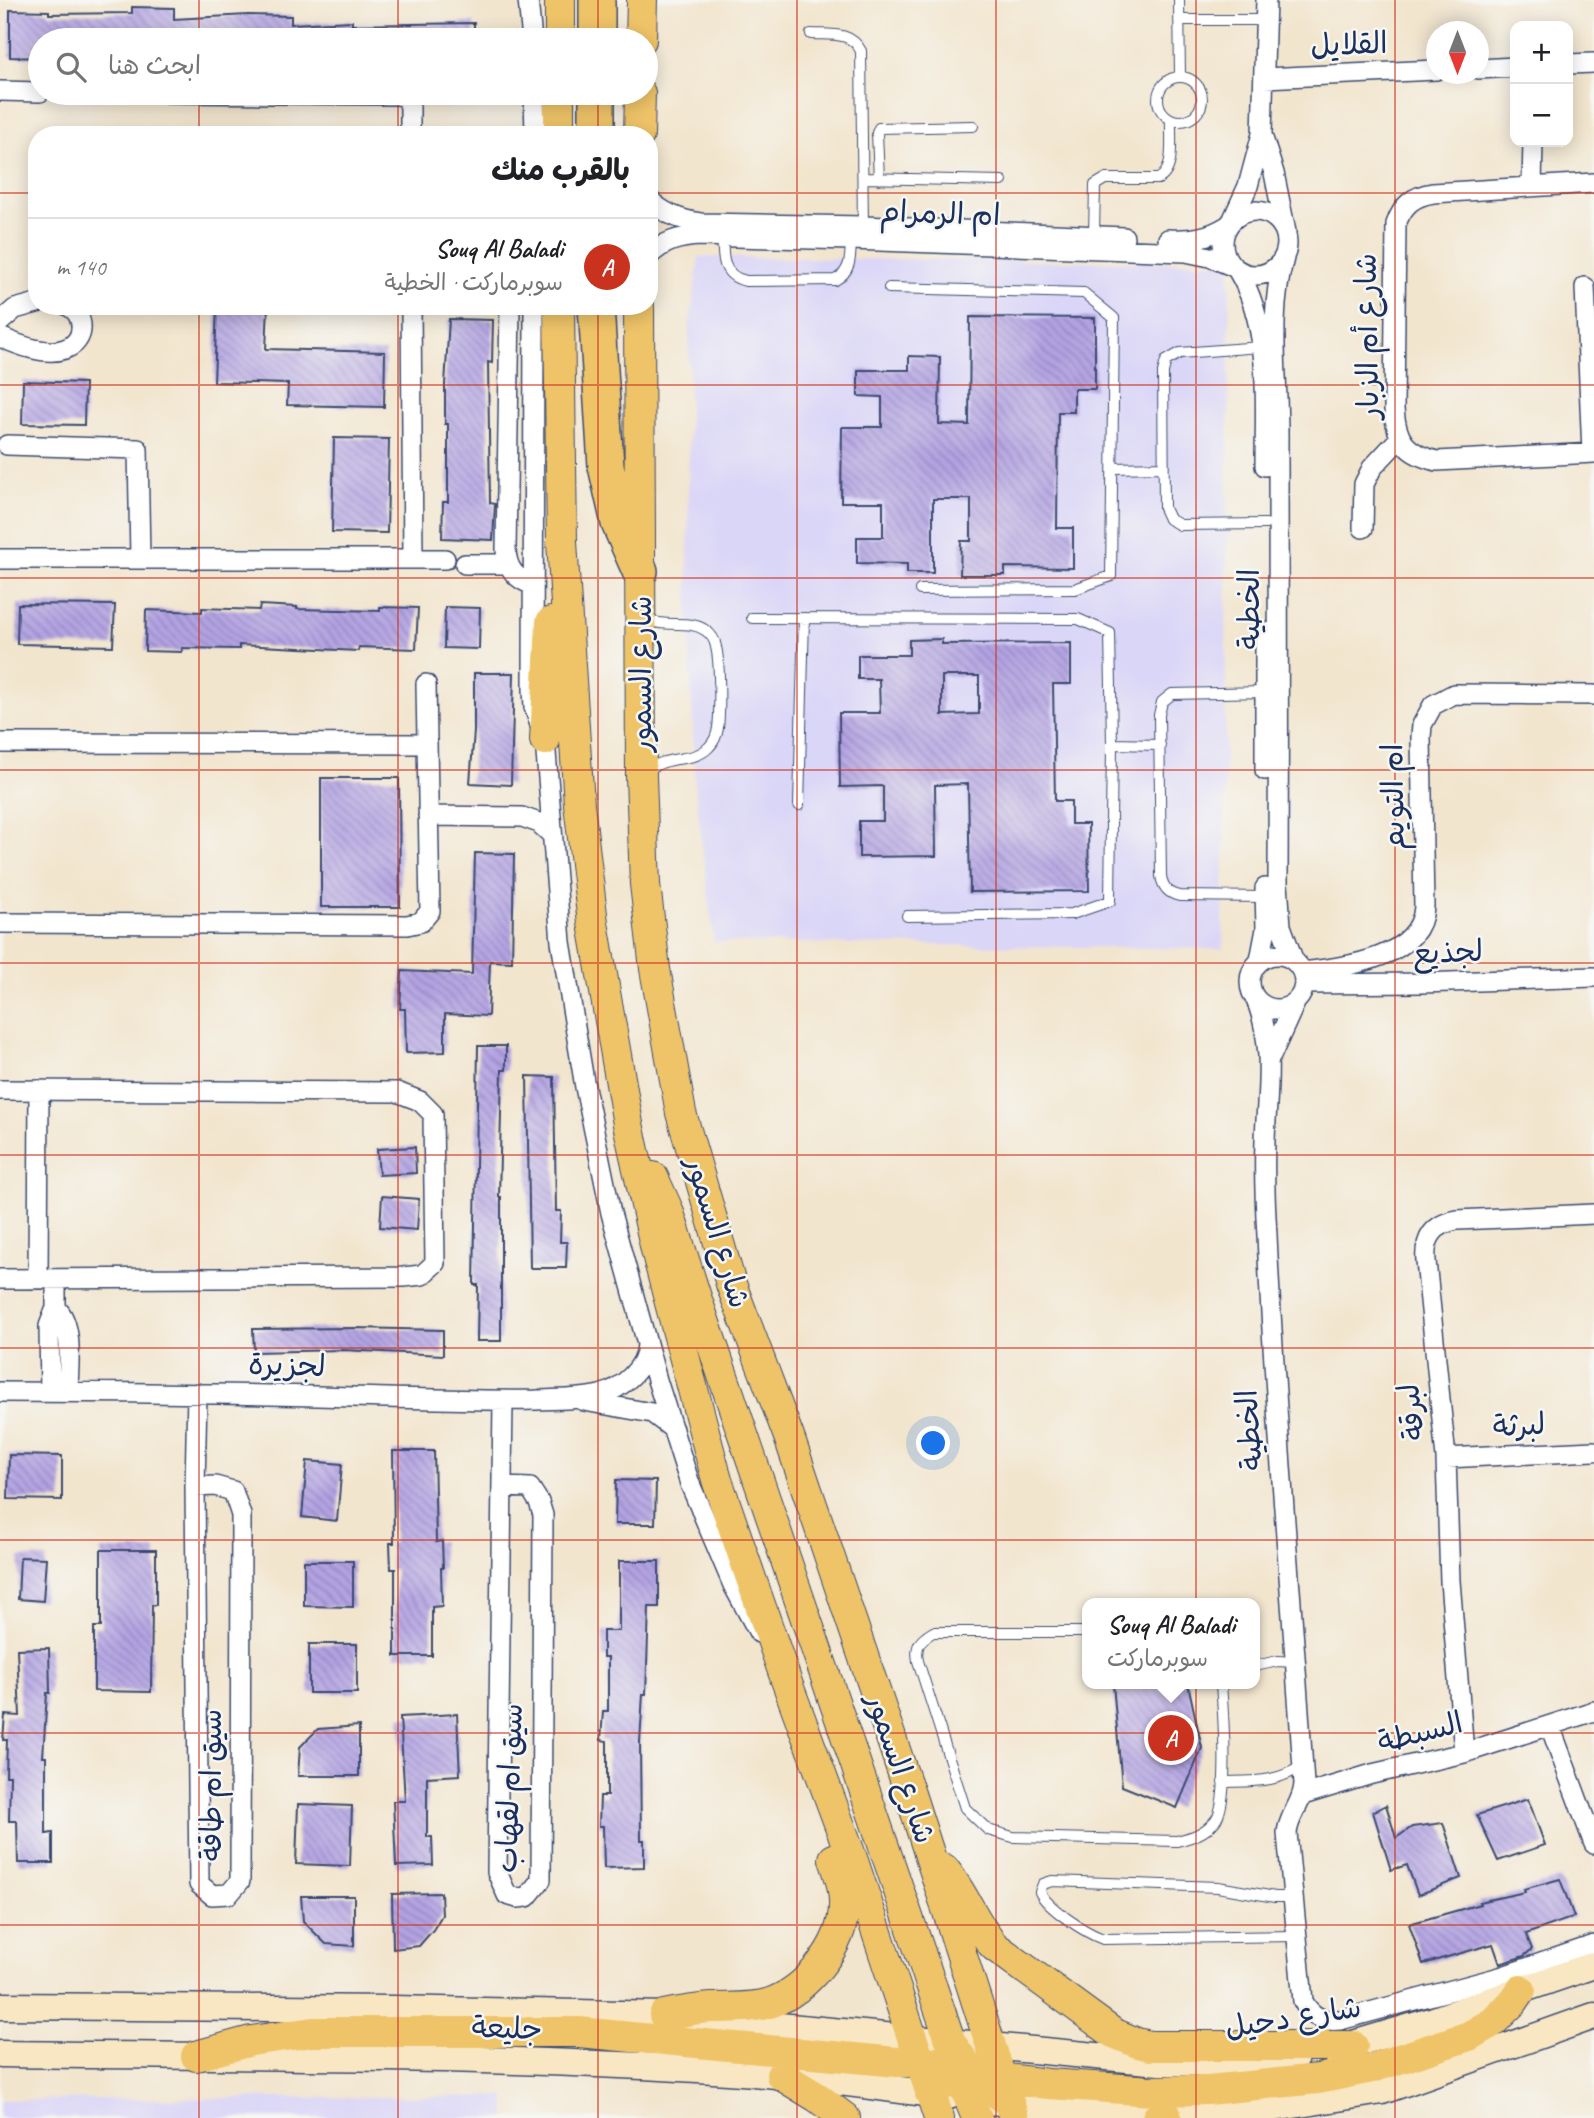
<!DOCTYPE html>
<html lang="ar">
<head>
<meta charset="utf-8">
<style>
  :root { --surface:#fff; --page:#f2f2f2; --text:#202124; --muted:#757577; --line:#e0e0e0; --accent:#c8321e }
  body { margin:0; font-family:Caveat,"Playpen Sans Arabic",sans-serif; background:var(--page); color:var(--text); direction:rtl }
  .controls { position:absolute; right:21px; top:21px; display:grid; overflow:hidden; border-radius:14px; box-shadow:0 4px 18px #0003 }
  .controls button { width:63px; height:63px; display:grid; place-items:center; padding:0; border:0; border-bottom:2px solid var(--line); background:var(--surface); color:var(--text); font:35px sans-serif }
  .compass { position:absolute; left:1426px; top:21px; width:63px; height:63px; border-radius:50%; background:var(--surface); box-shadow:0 4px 18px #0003; rotate:180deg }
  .you { position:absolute; left:934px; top:1444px; width:24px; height:24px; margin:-18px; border:5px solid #fff; border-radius:50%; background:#1a73e8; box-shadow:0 0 0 10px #1a73e833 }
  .badge { display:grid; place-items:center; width:46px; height:46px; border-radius:50%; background:var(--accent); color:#fff; font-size:23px; font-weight:700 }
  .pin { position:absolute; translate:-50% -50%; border:4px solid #fff; box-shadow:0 2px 7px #0006 }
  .popup { position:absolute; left:1082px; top:1598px; width:178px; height:91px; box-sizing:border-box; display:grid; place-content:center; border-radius:14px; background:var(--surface); filter:drop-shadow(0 2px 5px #0005); font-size:23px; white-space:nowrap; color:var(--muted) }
  .popup b { font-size:26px; color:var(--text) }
  .popup::after { content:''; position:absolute; left:50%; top:100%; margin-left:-14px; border:14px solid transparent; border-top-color:var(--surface) }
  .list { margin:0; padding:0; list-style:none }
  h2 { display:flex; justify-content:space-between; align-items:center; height:91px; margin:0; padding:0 28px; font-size:30px }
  h2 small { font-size:23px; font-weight:400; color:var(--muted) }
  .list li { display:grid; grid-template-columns:46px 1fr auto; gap:21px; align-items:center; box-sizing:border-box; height:98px; padding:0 28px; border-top:2px solid var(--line) }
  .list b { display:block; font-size:26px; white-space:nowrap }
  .list p { margin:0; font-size:23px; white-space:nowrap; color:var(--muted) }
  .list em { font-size:23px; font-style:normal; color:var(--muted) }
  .icon { flex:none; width:38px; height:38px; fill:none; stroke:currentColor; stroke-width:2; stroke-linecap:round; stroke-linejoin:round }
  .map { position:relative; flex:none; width:1594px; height:2118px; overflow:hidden; direction:ltr }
  .search { position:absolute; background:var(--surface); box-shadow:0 4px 18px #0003; left:28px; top:28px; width:630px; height:77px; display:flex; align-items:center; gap:18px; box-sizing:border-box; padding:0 24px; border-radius:38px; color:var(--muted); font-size:26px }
  .panel { position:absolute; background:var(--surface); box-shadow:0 4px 18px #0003; left:28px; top:126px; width:630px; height:189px; border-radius:28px; direction:rtl }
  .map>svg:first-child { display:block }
  .built { fill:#dad6f7 }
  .building { fill:url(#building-back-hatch); fill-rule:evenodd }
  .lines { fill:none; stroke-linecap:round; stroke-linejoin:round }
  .lane-casing { stroke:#3b4a6f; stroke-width:12 }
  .street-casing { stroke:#3b4a6f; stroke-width:22 }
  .secondary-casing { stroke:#3b4a6f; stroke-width:29 }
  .primary-casing { stroke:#3b4a6f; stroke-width:32 }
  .highway-casing { stroke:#3b4a6f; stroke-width:38 }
  .lane { stroke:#fff; stroke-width:10 }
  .street { stroke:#fff; stroke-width:19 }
  .secondary { stroke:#f9e7c3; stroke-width:26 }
  .primary { stroke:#efc469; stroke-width:30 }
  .highway { stroke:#efc469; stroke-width:35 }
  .grid { fill:none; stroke:#c8321e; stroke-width:2; stroke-opacity:0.55 }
  .labels { text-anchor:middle; stroke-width:5; stroke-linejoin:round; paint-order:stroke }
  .street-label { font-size:30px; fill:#1b2f5e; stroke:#f6f6f2 }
</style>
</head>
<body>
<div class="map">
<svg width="1594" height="2118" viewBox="0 0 1594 2118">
  <defs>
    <pattern id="building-back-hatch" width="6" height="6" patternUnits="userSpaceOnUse" patternTransform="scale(1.75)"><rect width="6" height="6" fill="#b3a3e3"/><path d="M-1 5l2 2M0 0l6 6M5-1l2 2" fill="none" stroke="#9185bb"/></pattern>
  </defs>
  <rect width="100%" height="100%" fill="#f6f6f2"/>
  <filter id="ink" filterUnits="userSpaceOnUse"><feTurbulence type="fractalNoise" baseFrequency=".0143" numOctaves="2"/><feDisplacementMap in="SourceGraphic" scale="14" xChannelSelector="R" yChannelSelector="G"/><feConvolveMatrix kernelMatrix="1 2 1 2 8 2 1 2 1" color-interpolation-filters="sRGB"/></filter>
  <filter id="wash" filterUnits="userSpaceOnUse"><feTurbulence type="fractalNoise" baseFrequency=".00686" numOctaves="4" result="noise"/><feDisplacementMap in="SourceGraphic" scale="28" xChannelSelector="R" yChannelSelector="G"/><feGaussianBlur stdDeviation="1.57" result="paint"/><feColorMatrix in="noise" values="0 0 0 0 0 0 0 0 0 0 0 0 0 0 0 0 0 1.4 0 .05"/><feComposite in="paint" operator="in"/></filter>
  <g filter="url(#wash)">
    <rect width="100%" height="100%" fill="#f2e5ce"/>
    <path class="built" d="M699,257L1230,263L1223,949L714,942L695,787L688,599L689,329Z
      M506,2096V2118H0V2100Z"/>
    <g id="blocks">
      <path class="building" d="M132,7L174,8V19L248,15L291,16V24L352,21V25L474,23V40H40V58L10,57V10L49,11V14L132,13Z
        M217,306H268L266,349L385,352L384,407L287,405L288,384L214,382Z
        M970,317L1095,318V389H1074V412H1058L1057,528H1073V568L1005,567V575H960L961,541H971V499H933V573H907V564L857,563V537H883V502H841L842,427H882V397L858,396V370H909V356L940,357L939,424L969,425Z
        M449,319L493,320L492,363L488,362L490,503L495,504L493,540L442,538L443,502H448V424H445V385Z
        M23,381L85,383L84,425L22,424Z
        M334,438L389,439L387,533L332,532Z
        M18,604L115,605L113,646L17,644Z
        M260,605L297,607V609L380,611V607L418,608L416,649L359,647L358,651L239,645V649L182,648V652L145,651L146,610L202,612V608L259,610Z
        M445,607L480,608L479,649L444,648Z
        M942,639V644L1071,643V684H1053L1055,801H1071V824H1088L1089,891L970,892L968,784L935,785L936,856L859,857V821H883V786L840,787L839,713H880L879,679H858V655H909V640ZM942,676H979V714L942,715Z
        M474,673H514L511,785L470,783L474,731Z
        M321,778H399L400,907H321Z
        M475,853L514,854L512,962L490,961L488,1016L445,1014V1052L406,1053L405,1009H400L402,971L472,974Z
        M478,1046H506V1070H502L499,1197H501V1341H477L478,1285H474Z
        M527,1076L554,1077L556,1211H561L560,1242H567L566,1268H530Z
        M415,1147L416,1173L379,1175L377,1149Z
        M382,1196L419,1199L417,1230L380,1227Z
        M355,1328L443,1330V1355L343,1350L254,1352L253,1329Z
        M393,1451H434L436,1542L442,1541L443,1568H441L442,1606L432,1607V1656H395V1569H391L390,1543H394Z
        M9,1455L62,1456V1500L8,1499Z
        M307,1461L342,1464L337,1521L302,1517Z
        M616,1480L656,1481L655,1524H615Z
        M101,1550H156V1605H152L151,1692L94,1691V1627H101Z
        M20,1557L46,1558L43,1601L18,1599Z
        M304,1561H353V1607L304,1606Z
        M619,1561H659V1607H649L646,1694H643L640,1742L641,1840H644V1867L604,1868L603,1826H599L600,1796H607V1741L601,1740L603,1711H608V1657H603V1631H619Z
        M309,1644H357V1693H309Z
        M49,1648L50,1693H47L43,1757H46V1834L53,1833V1863H18L17,1821H9L10,1776H6L7,1740H3L5,1715L20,1716L17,1649Z
        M1113,1684H1188L1202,1748L1177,1808L1122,1786Z
        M457,1714L460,1775L427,1777V1837H432L433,1865L396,1866L393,1801H405L400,1717Z
        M359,1726V1776H298L300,1747L318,1729Z
        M1528,1799L1545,1845L1498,1861L1477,1815Z
        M298,1804L352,1806L350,1866L296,1864Z
        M1386,1805L1396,1838L1412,1827L1443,1823L1461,1878L1418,1895L1407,1865L1391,1870L1373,1812Z
        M1560,1879L1574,1917L1526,1934L1532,1949L1524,1956L1500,1964L1493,1944L1423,1964L1409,1924L1480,1904L1479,1902L1525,1892L1524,1889Z
        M441,1893L442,1915L433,1930L419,1946L393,1949L392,1894Z
        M301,1896H354V1946L326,1944L303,1921Z"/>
    </g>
  </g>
  <g filter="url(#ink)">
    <use href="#blocks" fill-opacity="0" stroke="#3b4a6f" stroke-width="2"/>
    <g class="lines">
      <g class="lane-casing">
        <path id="lane" d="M1179,0L1180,76
          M1179,20H1266
          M811,34C831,35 851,31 861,51L863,228
          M1158 99a22 22 0 1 1 44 0a22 22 0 1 1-44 0Z
          M863,178L1002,181
          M879,179L877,133L879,128L973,126
          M723,234C722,255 721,276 746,281L835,280C853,271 850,254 851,237
          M1094,235L1095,185L1105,179H1158C1176,171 1170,137 1171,120
          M889,288L1084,293L1114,318L1111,576L1075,589L920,590
          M1261,347L1180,353L1166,361L1163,372L1164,508L1169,519L1180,525L1266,524
          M1113,468L1163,467
          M643,617C663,630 687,618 705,630C711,634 715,640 716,647C720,662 720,712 718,728C717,735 714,742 709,747C693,764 668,753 646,772
          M752,618L1078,619L1110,633L1112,744L1110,901L1072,914L907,916
          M1265,692L1172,694L1162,702L1159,715L1161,876C1163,888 1169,894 1180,896L1265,897
          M1112,744L1160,745
          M799,805L804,618
          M1087,1632H933C920,1640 915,1645 918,1661L965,1808L988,1830L1013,1837L1177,1841C1192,1837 1204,1834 1215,1821C1230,1803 1223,1709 1221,1684
          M1255,1666L1278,1661L1294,1662
          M1223,1782C1253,1781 1278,1783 1303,1765
          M1292,1897H1275L1218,1887L1052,1881L1043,1884L1040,1892C1047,1908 1086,1933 1103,1939L1296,1936"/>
      </g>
      <g class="street-casing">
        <path id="street" d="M528,0L532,40
          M1568,64L1594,63
          M1478,69L1515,67
          M1264,78L1436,70
          M0,91L40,92
          M168,93L397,95L407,97L410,107V135
          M534,93L535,135
          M1262,135L1274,173L1286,232
          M1594,183L1433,193C1413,196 1403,205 1396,224L1394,409C1396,440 1406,454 1437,461L1594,453
          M1532,185L1533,142
          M649,199C663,214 680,220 700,223L863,226L1124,237
          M1223 243a32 32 0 1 1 64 0a32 32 0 1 1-64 0Z
          M1233,219L1248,186L1262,134L1266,0
          M1168,239C1190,240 1208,238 1227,226
          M649,256C664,241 679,237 700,236L851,240L1186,252L1210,257L1232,266
          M1284,258C1267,318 1279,382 1278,443C1278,590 1279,737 1278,884L1281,926L1293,959
          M1238,271C1272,328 1265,403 1265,466
          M1585,287L1592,453
          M411,306L413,559
          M510,306L506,550C507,568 515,579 533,585
          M534,306L533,689L534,707L545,740L561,942L585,1087L611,1213L657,1380L690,1484L733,1585L759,1633
          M0,322L15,309L37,303
          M0,337C18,345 45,356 65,349C86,342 86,315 68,306
          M7,445L138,449L140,558
          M1363,528L1364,484L1372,468L1400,438
          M0,559H445
          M465,564H508
          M0,743L427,744
          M1265,770V632
          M428,816L522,817L539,823L552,835
          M0,923L407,925L421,922L430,911L426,684
          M1250 982a27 27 0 1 1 54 0a27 27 0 1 1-54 0Z
          M1260,960L1266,929L1265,888
          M1303,972C1343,967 1421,959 1424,907L1421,737L1422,725L1433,705L1454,694L1594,695
          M1304,984L1422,983L1594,977
          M1256,999C1275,1049 1267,1087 1265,1140C1264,1171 1265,1203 1267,1235C1275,1418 1292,1601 1304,1784C1303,1803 1289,1814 1287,1833L1303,2001C1311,2017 1323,2022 1340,2020L1500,1977L1594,1945
          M1271,1056L1295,1003
          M0,1090L397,1092L420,1101L433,1114L435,1263L422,1275L403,1277L0,1279
          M38,1279L39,1090
          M56,1308C75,1325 68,1369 68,1392
          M0,1392C129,1392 258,1394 388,1398C437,1399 487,1401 536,1400C557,1399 579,1400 600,1395C622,1389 647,1367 647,1344
          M50,1392L49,1326L56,1308V1279
          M584,1401L652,1413L673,1429
          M1446,1458L1594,1451
          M195,1487L215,1486L233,1491L241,1515L240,1881L229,1894L212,1895L199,1884L195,1487L197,1393
          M503,1487L530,1488L539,1502L543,1515L541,1880L527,1897L517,1898L507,1895L497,1872L503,1401
          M1550,1726L1594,1844
          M1464,1753L1450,1581L1446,1458L1426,1261C1424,1238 1434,1224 1457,1220L1594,1214
          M1303,1795L1372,1774L1464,1753L1594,1711"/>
      </g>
      <g class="secondary-casing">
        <path id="secondary" d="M0,2006L394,2009L664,2015L1159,2062L1224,2063L1295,2057
          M1333,2050L1428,2022L1594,1965
          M0,2054C243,2057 486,2055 728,2071C802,2076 875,2087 949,2096
          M990,2101L1123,2114L1262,2110L1382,2091L1594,2016"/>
      </g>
      <g class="primary-casing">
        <path id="primary" d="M560,40V0
          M641,40L642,0
          M559,135V93
          M639,135L640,93
          M559,306L562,542L579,804L593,923L628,1124L656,1250L717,1480L786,1680L853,1861L939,2118
          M639,306L641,777L645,884L655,969L681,1113L731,1284L789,1437L911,1797L1014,2118
          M545,740L551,622
          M653,1177L668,1210L696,1297L951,2043L974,2075L1009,2103
          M944,1869C964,1893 974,1923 994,1946L1113,2033L1137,2043L1150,2046H1353
          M664,2015C679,2012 695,2009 711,2008C731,2007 750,2009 770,2003C807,1990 843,1946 844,1906C845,1890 839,1874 834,1859
          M196,2056L251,2041L313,2032H579L897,2062H935
          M948,2066L963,2084L977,2118
          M781,2075L817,2097L845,2118
          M930,2094L948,2082L974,2075L1048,2084L1153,2091L1208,2090L1318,2079L1372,2068L1469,2036L1493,2022L1513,2002L1521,1990
          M1157,2118L1166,2114"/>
      </g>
      <g class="highway-casing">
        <path id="highway" d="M597,40V0
          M597,135V93
          M596,306L606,466L619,523L640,571"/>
      </g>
      <use href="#lane" class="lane"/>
      <use href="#street" class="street"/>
      <use href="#secondary" class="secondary"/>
      <use href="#primary" class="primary"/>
      <use href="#highway" class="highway"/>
    </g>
  </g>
  <path class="grid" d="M199,0V40M398,0V40M598,0V40M797,0V2118M996,0V2118M1196,0V2118M1395,0V2118M199,93V135M398,93V135M598,93V135M0,193H37M649,193H1594M199,306V2118M398,306V2118M598,306V2118M0,385H1594M0,578H1594M0,770H1594M0,963H1594M0,1155H1594M0,1348H1594M0,1540H1594M0,1733H1594M0,1925H1594"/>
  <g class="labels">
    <g class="street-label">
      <text transform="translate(1349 44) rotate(-2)" y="10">القلايل</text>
      <text transform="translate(940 213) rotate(2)" y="10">ام الرمرام</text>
      <text transform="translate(1367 336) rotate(-91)" y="10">شارع أم الزبار</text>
      <text transform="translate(1249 609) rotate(-90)" y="10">الخطية</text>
      <text transform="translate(641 674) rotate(-90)" y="10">شارع السمور</text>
      <text transform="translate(1393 797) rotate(-91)" y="10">ام التويم</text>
      <text transform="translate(1448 952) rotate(-2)" y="10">لجذيع</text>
      <text transform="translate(718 1232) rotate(73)" y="10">شارع السمور</text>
      <text transform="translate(287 1365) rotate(2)" y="10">لجزيرة</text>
      <text transform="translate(1411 1412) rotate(-96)" y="10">لبرقة</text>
      <text transform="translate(1519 1425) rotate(-3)" y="10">لبرثة</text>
      <text transform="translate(1249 1430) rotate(-94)" y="10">الخطية</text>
      <text transform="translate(1420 1732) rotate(-14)" y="10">السبطة</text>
      <text transform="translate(901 1768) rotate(71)" y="10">شارع السمور</text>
      <text transform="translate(211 1785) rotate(-90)" y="10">سيق ام طاقة</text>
      <text transform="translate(509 1788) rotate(-88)" y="10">سيق ام لقهاب</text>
      <text transform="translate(1293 2017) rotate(-9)" y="10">شارع دحيل</text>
      <text transform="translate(507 2028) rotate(2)" y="10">جليعة</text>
    </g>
  </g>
</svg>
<div class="controls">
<button>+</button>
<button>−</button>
</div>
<svg class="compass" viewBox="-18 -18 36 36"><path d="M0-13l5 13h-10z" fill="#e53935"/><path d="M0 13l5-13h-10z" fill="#757577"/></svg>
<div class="you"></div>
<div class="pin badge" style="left:1171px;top:1738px">A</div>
<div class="popup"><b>Souq Al Baladi</b>سوبرماركت</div>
<div class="search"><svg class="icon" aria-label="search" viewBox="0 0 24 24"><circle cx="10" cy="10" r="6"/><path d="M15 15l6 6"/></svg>ابحث هنا</div>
<section class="panel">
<h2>بالقرب منك<small></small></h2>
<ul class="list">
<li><span class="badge">A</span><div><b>Souq Al Baladi</b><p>سوبرماركت · الخطية</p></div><em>140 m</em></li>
</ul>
</section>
</div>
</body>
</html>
